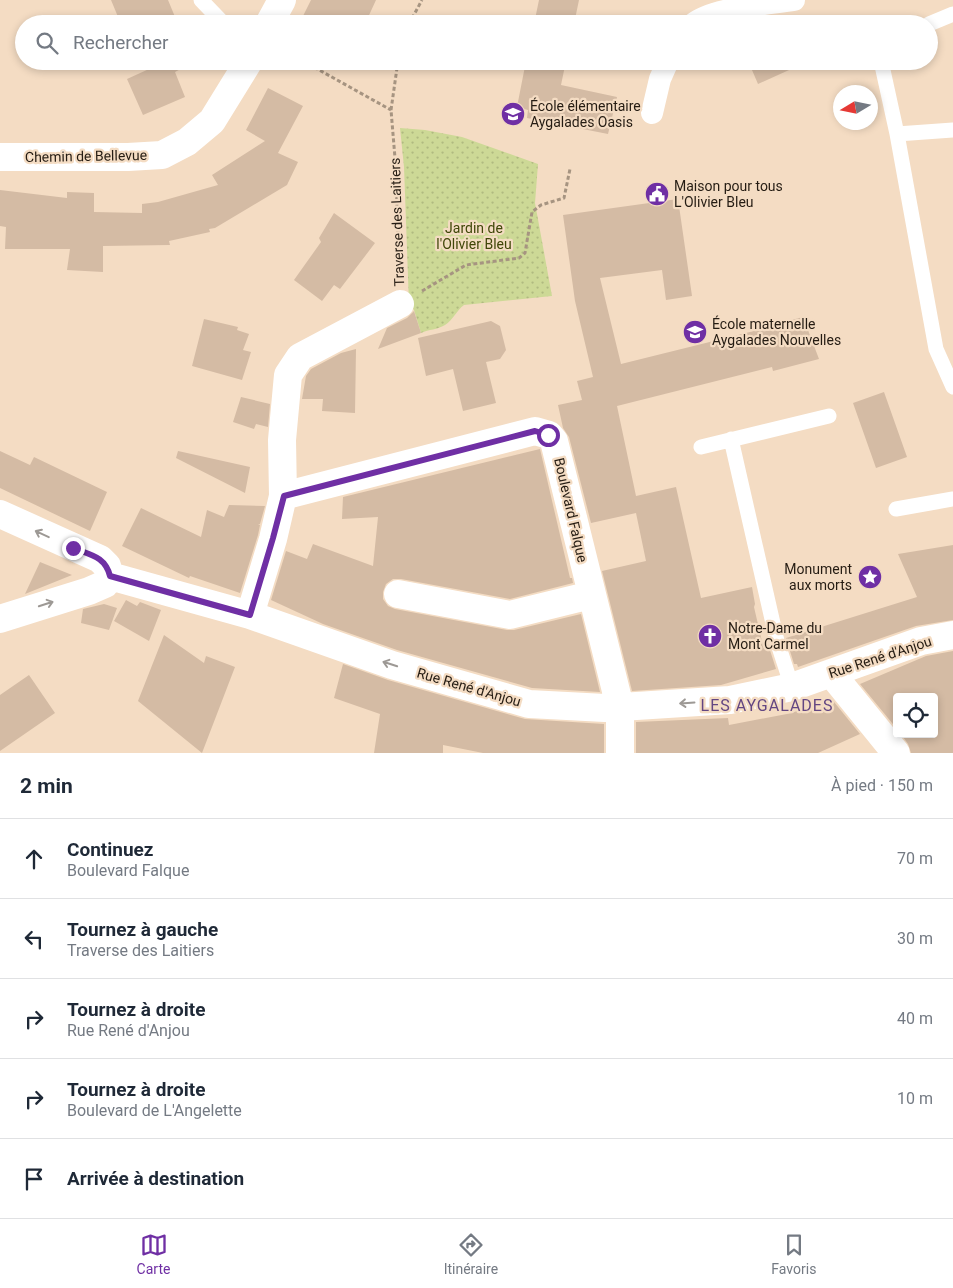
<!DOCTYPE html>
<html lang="fr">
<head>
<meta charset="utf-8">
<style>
  :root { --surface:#fff; --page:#f2f2f3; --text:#1f2937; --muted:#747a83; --line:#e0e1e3; --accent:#6f2fa4 }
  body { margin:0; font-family:Roboto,sans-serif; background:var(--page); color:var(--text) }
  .controls { position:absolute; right:15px; bottom:15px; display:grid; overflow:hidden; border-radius:5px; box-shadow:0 2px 8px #0003 }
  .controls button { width:45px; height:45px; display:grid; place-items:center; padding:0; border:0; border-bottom:1px solid var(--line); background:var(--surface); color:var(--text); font:25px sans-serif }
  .compass { position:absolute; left:833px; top:85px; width:45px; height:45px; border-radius:50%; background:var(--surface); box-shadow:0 2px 8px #0003; rotate:260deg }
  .stop { position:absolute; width:15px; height:15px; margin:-11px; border:4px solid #6f2fa4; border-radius:50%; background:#fff }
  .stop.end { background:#6f2fa4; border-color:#fff; box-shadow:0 1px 5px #0008 }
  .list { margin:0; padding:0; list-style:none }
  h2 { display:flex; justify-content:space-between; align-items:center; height:65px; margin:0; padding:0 20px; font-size:21px }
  h2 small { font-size:16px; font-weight:400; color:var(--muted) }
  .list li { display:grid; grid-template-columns:32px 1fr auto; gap:15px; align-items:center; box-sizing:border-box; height:80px; padding:0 20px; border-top:1px solid var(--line) }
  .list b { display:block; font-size:19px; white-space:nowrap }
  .list p { margin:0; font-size:16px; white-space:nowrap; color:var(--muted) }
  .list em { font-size:16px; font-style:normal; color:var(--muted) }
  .icon { flex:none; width:28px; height:28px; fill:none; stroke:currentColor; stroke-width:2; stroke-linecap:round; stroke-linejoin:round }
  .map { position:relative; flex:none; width:953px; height:753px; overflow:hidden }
  .search { position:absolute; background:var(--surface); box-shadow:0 2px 8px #0003; left:15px; right:15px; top:15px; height:55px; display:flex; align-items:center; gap:12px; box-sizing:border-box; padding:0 18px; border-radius:28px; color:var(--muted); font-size:19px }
  .sheet { height:465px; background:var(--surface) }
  nav { display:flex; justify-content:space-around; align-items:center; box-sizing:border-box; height:70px; border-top:1px solid var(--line); background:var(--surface); font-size:14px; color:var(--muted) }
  nav a { display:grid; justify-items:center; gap:2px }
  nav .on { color:var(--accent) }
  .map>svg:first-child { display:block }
  .park { fill:url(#park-dots) }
  .building { fill:#d4bba4 }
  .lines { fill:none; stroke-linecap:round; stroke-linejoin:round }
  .path { stroke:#a69481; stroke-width:3; stroke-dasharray:4 2.5; stroke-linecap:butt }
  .service { stroke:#fff; stroke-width:15 }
  .pedestrian { stroke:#fff; stroke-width:22 }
  .minor { stroke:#fff; stroke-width:28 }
  .oneway { stroke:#9d9995 }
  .route { stroke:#6f2fa4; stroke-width:6 }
  .labels { text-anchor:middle; stroke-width:4.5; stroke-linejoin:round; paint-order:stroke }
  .poi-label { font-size:14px; fill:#251c13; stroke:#f4dcc3; text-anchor:start }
  .street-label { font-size:14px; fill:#251c13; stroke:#f4dcc3 }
  .park-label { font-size:14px; fill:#404709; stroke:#f4dcc3 }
  .quarter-label { font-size:16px; letter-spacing:1px; fill:#634682; stroke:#f4dcc3 }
</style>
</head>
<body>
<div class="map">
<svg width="953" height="753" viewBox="0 0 953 753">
  <defs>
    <pattern id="park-dots" width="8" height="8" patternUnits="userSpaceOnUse" patternTransform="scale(1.25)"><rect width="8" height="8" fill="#cdd996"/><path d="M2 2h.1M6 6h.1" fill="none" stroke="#b0ba80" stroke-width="1.8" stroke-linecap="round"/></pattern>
  </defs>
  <rect width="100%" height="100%" fill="#f4dcc3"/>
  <path class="park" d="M400,128L425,130L462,137L538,164L535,203L552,296L464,305C457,310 453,320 445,325C437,330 429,329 421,333L414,310L409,304L404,167Z"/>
  <path class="building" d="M111,0H168L178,24H121Z
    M311,0H376L365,24H299Z
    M539,0H579L574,24H534Z
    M146,61L194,62L175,72L185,97L143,115L127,79L149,69Z
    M526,61H566L561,85L617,97L608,134L527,118L528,110L517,107Z
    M752,61H809L758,84L749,63Z
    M268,88L303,106L278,153L298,162L287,185L215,228L209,229L210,232L169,241L170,245L103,246V272L67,270L70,249H5L6,227L0,226V190L67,198V192L94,193V212L142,213V204L158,202L218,185L212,175L265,141L246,130Z
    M678,199L692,296L666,300L662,270L600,278L621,364L774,326L773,325L803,317L819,359L773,371L772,367L617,406L636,496L676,487L701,598L752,587L755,604L754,607L763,646L768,644L776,669L721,685L632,691L602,571L646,561L636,513L591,523L569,437L563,428L558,405L582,400L577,381L593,377L575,301L563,215Z
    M334,213L375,243L340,289L334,285L322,301L294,280L321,242L319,238Z
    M414,311L421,333L378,349L387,328L407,318Z
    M204,319L238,327L237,330L249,334L243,350L251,352L242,380L192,366Z
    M491,321L500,326L506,350L500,359L486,362L496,403L463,411L453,369L426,376L418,338Z
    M356,349L355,413L322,411L323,399H302L306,376L311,369L341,353Z
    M884,392L907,457L876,468L853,403Z
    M241,397L270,404L268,427L256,424L254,429L233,422Z
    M540,449L570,578H572L573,583L510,599L401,579H393L386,584L383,592V599L388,606L395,609L507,630H514L581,614L600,692L532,688L397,650L323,624L271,600L286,551L307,559L313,544L373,566L378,517L342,519L343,497Z
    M0,451L30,465L34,457L107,492L90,531L0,488Z
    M178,451L250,467L245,493L176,458Z
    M229,505L265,506L260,524H258L260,525L258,535L240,593L190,576L189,578L122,546L141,508L201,537L207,510L224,517Z
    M953,545V620L916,626L798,667L797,664H794L786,638L917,597L898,554Z
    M40,562L72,575L25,594Z
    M126,600L137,606L140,602L161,610L149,641L114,621Z
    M104,604L117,608L109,630L81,623L83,609Z
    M164,635L204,663L206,656L235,667L202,753L138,701Z
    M953,651V753H911L908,744L901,734H934V697H897V729L860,684L926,656Z
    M343,664L388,680L525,719L604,724V753H483L443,745V753H374L380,714L334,698Z
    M29,675L55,713L0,751V695Z
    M830,697L860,734L818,753H636V722L728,718L729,725L792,713Z"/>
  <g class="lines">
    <path class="path" d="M409,24L422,0
      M303,61L391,110
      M398,61L391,110L395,158L400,277
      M422,291L466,265L519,258L525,253L532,212L541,205L564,198L570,169"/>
    <path class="service" d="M201,0L224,24
      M929,24L953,14
      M881,61L897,134
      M953,130L897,134L936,349L953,387
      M731,439L777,641L792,687
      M701,447L829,416
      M896,509L953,499"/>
    <path class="pedestrian" d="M693,24C712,8 769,4 794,0
      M652,113L660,79L668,61"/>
    <path class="minor" d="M269,24L282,0
      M0,157H128L162,155L187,142L212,121L249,61
      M283,496L535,431L549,435L554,441L620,707V753
      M0,514L100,559L107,566L110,576
      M110,576L250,615L392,665L529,704L605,708L730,700L792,687L921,641L953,635
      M398,594L510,615L591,595
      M250,615L273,539L283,496L282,440L288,375L300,357L400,304
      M0,619L89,591L105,584L110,576
      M831,673L896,753"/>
  </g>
  <defs><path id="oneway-shaft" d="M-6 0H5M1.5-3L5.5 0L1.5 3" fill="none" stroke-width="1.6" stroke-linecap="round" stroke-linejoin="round" transform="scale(1.25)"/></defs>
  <g class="oneway">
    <use href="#oneway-shaft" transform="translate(42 534) rotate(-155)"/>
    <use href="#oneway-shaft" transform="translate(46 604) rotate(-18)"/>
    <use href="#oneway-shaft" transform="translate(390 664) rotate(-162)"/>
    <use href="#oneway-shaft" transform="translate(687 703) rotate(176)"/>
  </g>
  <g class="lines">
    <path class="route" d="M73,548C90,555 105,556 110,576L250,615L273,538L284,496L535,431L548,435"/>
  </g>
  <defs>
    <g id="school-disc" transform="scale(1.25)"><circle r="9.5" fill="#6f2fa4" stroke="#f4dcc3"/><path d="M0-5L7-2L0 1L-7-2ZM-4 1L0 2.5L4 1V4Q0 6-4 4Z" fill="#fff"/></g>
    <g id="civic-disc" transform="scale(1.25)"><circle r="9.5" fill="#6f2fa4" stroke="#f4dcc3"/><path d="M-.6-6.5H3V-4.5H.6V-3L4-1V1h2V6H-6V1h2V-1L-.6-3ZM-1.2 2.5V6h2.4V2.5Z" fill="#fff"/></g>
    <g id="sight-disc" transform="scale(1.25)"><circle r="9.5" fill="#6f2fa4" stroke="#f4dcc3"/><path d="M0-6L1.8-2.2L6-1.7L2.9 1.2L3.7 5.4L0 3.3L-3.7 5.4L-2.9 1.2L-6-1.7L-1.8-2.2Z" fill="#fff"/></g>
    <g id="church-disc" transform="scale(1.25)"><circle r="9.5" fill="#6f2fa4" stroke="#f4dcc3"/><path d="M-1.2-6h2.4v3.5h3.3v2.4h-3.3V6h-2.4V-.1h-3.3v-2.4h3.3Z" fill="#fff"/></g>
  </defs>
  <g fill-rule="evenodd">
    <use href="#school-disc" x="513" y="114"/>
    <use href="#civic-disc" x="657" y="194"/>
    <use href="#school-disc" x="695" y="332"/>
    <use href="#sight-disc" x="870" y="577"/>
    <use href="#church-disc" x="710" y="636"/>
  </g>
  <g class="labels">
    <g class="poi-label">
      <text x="530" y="111">École élémentaire<tspan x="530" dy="16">Aygalades Oasis</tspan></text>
      <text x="674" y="191">Maison pour tous<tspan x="674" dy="16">L'Olivier Bleu</tspan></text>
      <text x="712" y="329">École maternelle<tspan x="712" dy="16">Aygalades Nouvelles</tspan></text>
      <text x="852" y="574" text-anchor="end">Monument<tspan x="852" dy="16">aux morts</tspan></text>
      <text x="728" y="633">Notre-Dame du<tspan x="728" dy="16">Mont Carmel</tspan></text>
    </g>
    <g class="street-label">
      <text transform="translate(86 156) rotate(-1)" y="5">Chemin de Bellevue</text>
      <text transform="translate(397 222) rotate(-92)" y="5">Traverse des Laitiers</text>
      <text transform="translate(571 510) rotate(77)" y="5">Boulevard Falque</text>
      <text transform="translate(880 657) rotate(-18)" y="5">Rue René d'Anjou</text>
      <text transform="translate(469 687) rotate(16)" y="5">Rue René d'Anjou</text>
    </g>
    <g class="park-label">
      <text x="474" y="233">Jardin de<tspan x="474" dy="16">l'Olivier Bleu</tspan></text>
    </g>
    <g class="quarter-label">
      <text x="767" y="711">LES AYGALADES</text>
    </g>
  </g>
</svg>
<div class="controls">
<button><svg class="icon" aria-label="locate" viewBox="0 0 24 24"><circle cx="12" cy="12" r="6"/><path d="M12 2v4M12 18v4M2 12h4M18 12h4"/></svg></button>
</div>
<svg class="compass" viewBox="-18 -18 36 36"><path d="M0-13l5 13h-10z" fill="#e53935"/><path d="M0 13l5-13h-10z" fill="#747a83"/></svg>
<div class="stop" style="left:548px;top:435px"></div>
<div class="stop end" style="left:73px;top:548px"></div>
<div class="search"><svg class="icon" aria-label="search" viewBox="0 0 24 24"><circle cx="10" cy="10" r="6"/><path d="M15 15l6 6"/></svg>Rechercher</div>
</div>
<section class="sheet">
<h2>2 min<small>À pied · 150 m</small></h2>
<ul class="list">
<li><svg class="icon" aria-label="ahead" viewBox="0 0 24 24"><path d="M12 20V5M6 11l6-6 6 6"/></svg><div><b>Continuez</b><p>Boulevard Falque</p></div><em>70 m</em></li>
<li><svg class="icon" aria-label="left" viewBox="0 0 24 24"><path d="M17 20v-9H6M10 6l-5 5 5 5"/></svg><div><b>Tournez à gauche</b><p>Traverse des Laitiers</p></div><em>30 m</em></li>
<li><svg class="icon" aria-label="right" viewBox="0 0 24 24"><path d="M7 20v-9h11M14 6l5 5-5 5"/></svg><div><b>Tournez à droite</b><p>Rue René d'Anjou</p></div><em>40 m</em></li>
<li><svg class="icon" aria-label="right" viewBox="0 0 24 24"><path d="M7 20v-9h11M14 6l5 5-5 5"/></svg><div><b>Tournez à droite</b><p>Boulevard de L'Angelette</p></div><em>10 m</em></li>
<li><svg class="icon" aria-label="arrive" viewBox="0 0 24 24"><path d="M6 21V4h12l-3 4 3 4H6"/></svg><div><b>Arrivée à destination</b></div></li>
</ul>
</section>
<nav>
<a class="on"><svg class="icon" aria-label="map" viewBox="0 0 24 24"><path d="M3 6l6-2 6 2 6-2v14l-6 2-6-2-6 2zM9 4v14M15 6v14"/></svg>Carte</a>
<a><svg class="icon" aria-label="directions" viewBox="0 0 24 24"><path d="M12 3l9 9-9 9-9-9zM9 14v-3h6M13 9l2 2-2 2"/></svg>Itinéraire</a>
<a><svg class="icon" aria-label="saved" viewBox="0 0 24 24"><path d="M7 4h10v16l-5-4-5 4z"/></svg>Favoris</a>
</nav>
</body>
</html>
